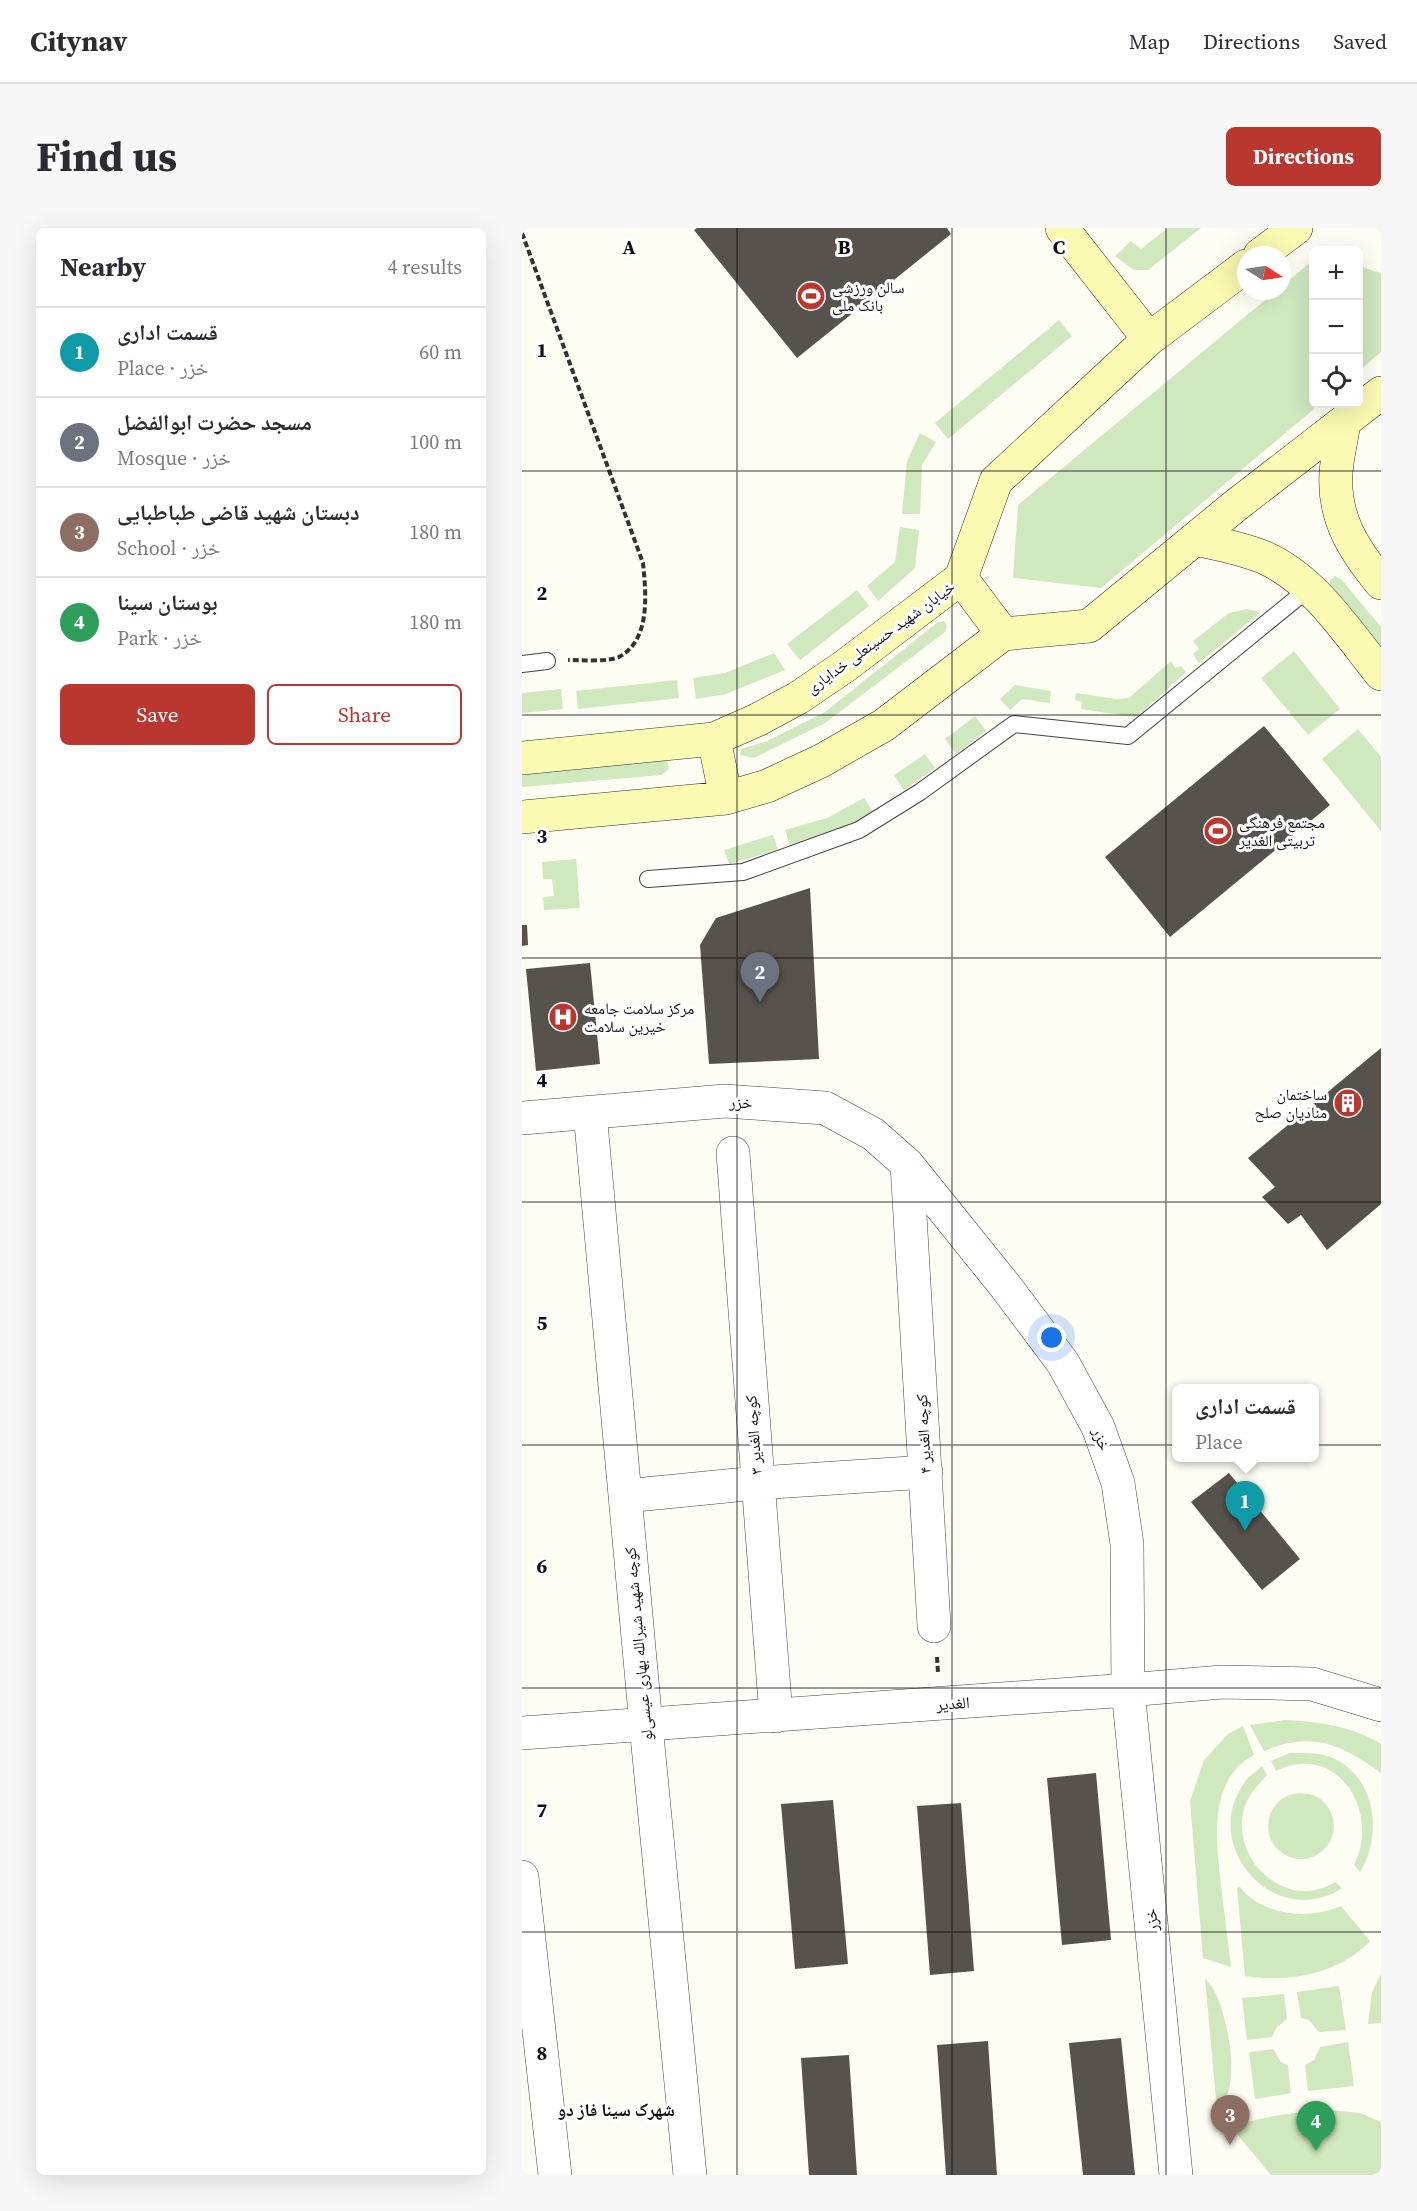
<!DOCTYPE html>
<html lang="en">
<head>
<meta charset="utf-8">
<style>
  :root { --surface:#fff; --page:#f7f7f7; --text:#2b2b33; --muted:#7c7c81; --line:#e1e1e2; --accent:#b9372e }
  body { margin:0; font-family:"Source Serif 4","Noto Naskh Arabic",serif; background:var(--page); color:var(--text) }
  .controls { position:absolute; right:18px; top:18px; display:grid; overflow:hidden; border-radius:9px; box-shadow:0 6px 24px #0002 }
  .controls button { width:54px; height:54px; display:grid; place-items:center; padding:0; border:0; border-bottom:2px solid var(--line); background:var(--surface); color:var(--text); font:30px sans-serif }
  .compass { position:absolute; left:715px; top:18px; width:54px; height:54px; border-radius:50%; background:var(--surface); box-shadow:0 6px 24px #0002; rotate:102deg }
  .you { position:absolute; left:530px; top:1110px; width:21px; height:21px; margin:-15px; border:4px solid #fff; border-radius:50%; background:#1a73e8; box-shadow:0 0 0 9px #1a73e833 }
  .badge { display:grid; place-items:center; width:39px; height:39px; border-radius:50%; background:var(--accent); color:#fff; font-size:20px; font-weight:700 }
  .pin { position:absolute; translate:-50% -50px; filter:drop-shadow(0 2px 3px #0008) }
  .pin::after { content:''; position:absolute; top:32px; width:21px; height:18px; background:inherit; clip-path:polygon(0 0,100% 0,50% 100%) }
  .popup { position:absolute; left:650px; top:1156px; width:147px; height:78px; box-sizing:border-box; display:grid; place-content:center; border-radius:9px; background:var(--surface); filter:drop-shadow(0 2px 4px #0005); font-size:20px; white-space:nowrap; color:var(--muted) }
  .popup b { font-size:22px; color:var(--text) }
  .popup::after { content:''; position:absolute; left:50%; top:100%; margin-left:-12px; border:12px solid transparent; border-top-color:var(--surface) }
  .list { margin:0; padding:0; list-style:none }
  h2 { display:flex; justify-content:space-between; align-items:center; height:78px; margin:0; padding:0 24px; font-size:26px }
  h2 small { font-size:20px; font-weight:400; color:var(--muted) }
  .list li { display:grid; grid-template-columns:39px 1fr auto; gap:18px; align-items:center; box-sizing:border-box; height:90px; padding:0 24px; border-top:2px solid var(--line) }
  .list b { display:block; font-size:22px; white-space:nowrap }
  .list p { margin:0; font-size:20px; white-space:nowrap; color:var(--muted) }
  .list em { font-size:20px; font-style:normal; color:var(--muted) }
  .actions { display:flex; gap:12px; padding:18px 24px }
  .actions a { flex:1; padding:14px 0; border:2px solid var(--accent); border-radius:9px; text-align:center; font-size:21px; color:var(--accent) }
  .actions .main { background:var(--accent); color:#fff }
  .icon { flex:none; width:33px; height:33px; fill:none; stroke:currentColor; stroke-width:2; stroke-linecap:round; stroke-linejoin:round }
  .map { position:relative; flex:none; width:859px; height:1947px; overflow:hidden; border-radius:9px }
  header { display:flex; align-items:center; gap:36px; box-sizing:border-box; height:84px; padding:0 30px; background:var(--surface); border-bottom:2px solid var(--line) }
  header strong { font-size:28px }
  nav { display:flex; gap:33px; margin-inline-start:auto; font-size:21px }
  .intro { display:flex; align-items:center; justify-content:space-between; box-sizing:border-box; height:144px; padding:0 36px }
  h1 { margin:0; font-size:42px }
  .button { padding:15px 27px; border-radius:9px; background:var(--accent); color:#fff; font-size:21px; font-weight:700 }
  main { display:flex; gap:36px; padding:0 36px }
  aside { flex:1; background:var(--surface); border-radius:9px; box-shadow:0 6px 24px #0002 }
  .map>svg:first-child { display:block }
  .green { fill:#cfe8be }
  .building { fill:#58524c }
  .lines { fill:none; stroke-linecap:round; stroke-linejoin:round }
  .lane-casing { stroke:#434343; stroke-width:18 }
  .street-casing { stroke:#434343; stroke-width:34 }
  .secondary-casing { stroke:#323232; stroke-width:34 }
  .path { stroke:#323232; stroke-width:4; stroke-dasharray:6 3; stroke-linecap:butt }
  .lane { stroke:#fff; stroke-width:16 }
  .street { stroke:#fff; stroke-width:33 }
  .secondary { stroke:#fafab2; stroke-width:33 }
  .grid { fill:none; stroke:#101010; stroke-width:1.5; stroke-opacity:0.55 }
  .labels { text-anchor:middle; stroke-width:6; stroke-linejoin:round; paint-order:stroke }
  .poi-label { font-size:16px; fill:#101010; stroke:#fff; text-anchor:start }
  .street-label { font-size:16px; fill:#101010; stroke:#fff }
  .neighbourhood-label { font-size:18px; font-weight:bold; fill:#101010; stroke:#fff }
  .grid-label { font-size:20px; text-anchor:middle; font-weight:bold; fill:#101010; stroke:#fff; stroke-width:6; stroke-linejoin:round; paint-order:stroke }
</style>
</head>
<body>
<header>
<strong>Citynav</strong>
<nav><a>Map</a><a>Directions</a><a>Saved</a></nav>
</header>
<div class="intro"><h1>Find us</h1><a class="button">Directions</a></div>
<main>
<aside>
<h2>Nearby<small>4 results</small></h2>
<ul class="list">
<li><span class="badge" style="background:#0f9aa8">1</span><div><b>قسمت اداری</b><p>Place · خزر</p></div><em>60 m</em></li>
<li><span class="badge" style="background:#6b7280">2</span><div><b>مسجد حضرت ابوالفضل</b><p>Mosque · خزر</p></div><em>100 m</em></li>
<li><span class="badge" style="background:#8d6e63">3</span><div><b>دبستان شهید قاضی طباطبایی</b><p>School · خزر</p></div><em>180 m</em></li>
<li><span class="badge" style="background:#2e9e5b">4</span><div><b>بوستان سینا</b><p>Park · خزر</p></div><em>180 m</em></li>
</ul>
<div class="actions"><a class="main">Save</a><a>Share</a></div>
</aside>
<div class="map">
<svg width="859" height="1947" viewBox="0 0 859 1947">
  <rect width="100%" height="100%" fill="#fefdf3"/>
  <path class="green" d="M646,0H679L626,42H612L593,28L609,13L619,21Z
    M791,32L792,176H798L579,360L491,350L496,277L754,63H760V58Z
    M837,38L859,45V124L837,143Z
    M537,92L550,108L426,211L413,195Z
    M398,205L414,214L400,237L398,286H380L385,233Z
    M378,299L397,302L393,340L356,373L345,358L373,334Z
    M813,348L819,351L859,399V419L808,359V352Z
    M335,362L347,378L278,432L265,416Z
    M725,381L739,384L677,435L671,426L677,421L671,413L707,385Z
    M422,393L425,398L423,404L303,495L232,530L218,527L219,521L245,513L303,484L416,394Z
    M772,423L818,481L786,507L739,450Z
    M252,425L263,442L204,466L174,471L171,450L203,445Z
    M649,433L653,440L659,438L664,444L618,486L612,489L559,481L560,474L553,472L554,465L594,471L607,470Z
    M155,452L157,470L56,481L54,463Z
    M493,457L529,463L528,475L500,471L488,482L478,471Z
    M39,461L41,481L0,485V465Z
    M453,488L464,503L434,526L423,511Z
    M836,501L859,529V603L800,531Z
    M403,526L413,540L382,562L372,547Z
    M144,529L147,541L140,547L0,559V540Z
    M342,570L351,584L310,607L268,618L263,602L305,590Z
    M251,607L256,622L207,636L202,622Z
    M54,631L58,680L22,682L21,669L32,668L30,651H21L20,634Z
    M763,1492C798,1494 830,1498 859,1516V1545C818,1516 791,1503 742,1523L728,1497Z
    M721,1498L732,1527C683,1553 695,1620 700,1666C703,1690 706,1714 709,1739L681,1730L668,1573L682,1532L706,1506Z
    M768,1525C784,1525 802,1524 817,1533C856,1556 859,1610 838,1644L832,1637C859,1583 815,1513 754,1543L749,1533Z
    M740,1538L745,1547C736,1557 726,1567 722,1581C708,1633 766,1684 813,1654L820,1660C751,1705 673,1613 726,1550C730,1546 736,1542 740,1538Z
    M746 1598a33 33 0 1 1 66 0a33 33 0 1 1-66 0Z
    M718,1659C740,1688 788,1692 819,1678L848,1713C817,1746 767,1755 723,1748L715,1660Z
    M859,1746V1795L846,1796L850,1764Z
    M683,1750C687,1755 692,1760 694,1766C706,1793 721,1861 695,1882Z
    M817,1758L824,1802L797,1804L787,1792L779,1790L775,1764Z
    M762,1766L765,1791L754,1800L750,1809L725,1812L720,1770Z
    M826,1814L832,1858L786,1863L783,1837L792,1832L798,1819Z
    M751,1821L759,1834L766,1838L769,1865L733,1871L727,1824Z
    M808,1882L838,1885L859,1894V1947H749L709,1899C742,1888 773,1884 808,1882Z"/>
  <path class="building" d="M175,0H425L429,6L275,130L172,2Z
    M742,498L808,577L648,709L583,629Z
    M288,660L297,831L187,836L178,717L194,690Z
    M0,697H5L6,717L0,718Z
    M68,735L78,836L14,843L4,741Z
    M859,820V976L805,1022L779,987L766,996L740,969L753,959L726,930Z
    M707,1245L778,1331L740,1362L669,1274Z
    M574,1545L589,1712L540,1717L525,1550Z
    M311,1572L326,1736L273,1741L259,1576Z
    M439,1575L452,1743L408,1747L395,1578Z
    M599,1810L613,1947H561L547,1815Z
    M466,1813L475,1947H424L415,1817Z
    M327,1827L335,1947H287L279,1830Z"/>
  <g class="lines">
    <g class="lane-casing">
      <path id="lane" d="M0,436L25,433
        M126,651L221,644L337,602L398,564L492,496L606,508L786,361"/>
    </g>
    <g class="street-casing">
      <path id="street" d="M68,884L124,1497L168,1947
        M0,890L203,873L303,880L351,906L385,936L484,1059L541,1135L576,1199L596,1255L605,1316L606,1462L654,1947
        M211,925L254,1488
        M385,936L412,1398
        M103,1268L235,1255L404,1244
        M0,1505L606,1462L700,1454L790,1456L859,1477
        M0,1649L33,1947"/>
    </g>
    <g class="secondary-casing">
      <path id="secondary" d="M540,0L627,111
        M738,27L774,0
        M724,38L627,111L474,253L439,350L481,406L567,398L713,278L859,165
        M822,194C820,210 815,228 814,245C811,290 832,322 859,355
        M673,311C696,316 719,320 741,329C792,351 825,404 859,446
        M192,511L204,570
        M0,530L192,511L235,492L276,470L323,438L439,350
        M0,589L204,570L245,558L299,533L362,497L481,406"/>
    </g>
    <path class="path" d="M0,5L121,335C124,365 129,412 97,429C88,434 58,432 46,432
      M415,1429L416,1445"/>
    <use href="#lane" class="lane"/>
    <use href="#street" class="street"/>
    <use href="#secondary" class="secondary"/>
  </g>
  <path class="grid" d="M215,0V1947M430,0V1947M644,0V1947M0,243H859M0,487H859M0,730H859M0,974H859M0,1217H859M0,1460H859M0,1704H859"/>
  <defs>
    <g id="stadium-disc" transform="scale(1.5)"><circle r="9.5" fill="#b9372e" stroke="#fff"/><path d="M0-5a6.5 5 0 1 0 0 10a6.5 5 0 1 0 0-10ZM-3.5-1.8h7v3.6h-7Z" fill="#fff"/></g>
    <g id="hospital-disc" transform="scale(1.5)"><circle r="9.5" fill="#b9372e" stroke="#fff"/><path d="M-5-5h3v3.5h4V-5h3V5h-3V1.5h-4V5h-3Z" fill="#fff"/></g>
    <g id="building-disc" transform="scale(1.5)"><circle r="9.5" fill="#b9372e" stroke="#fff"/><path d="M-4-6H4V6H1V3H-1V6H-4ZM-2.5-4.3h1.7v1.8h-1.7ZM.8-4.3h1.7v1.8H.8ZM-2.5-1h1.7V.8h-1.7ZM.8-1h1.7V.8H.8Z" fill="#fff"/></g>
  </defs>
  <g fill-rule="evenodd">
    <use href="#stadium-disc" x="289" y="68"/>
    <use href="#stadium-disc" x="696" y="603"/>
    <use href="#hospital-disc" x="41" y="789"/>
    <use href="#building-disc" x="826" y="875"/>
  </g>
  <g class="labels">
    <g class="poi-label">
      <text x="310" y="65">سالن ورزشی<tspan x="310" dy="18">بانک ملی</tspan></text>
      <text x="717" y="600">مجتمع فرهنگی<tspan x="717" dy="18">تربیتی الغدیر</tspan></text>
      <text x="62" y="786">مرکز سلامت جامعه<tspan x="62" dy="18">خیرین سلامت</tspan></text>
      <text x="805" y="872" text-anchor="end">ساختمان<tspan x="805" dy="18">منادیان صلح</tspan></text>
    </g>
    <g class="street-label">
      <text transform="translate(358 409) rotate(-36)" y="6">خیابان شهید حسینعلی خدایاری</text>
      <text transform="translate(219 874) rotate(3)" y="6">خزر</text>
      <text transform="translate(401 1206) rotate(-93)" y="6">کوچه الغدیر ۴</text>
      <text transform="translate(231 1207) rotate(-94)" y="6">کوچه الغدیر ۳</text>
      <text transform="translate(580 1211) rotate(69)" y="6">خزر</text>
      <text transform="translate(116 1416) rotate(-95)" y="6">کوچه شهید شیرالله بهاری عیسی‌لو</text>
      <text transform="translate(431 1475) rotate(-4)" y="6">الغدیر</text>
      <text transform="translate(629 1692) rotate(-96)" y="6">خزر</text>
    </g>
    <g class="neighbourhood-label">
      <text x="94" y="1888">شهرک سینا فاز دو</text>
    </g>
  </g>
  <g class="grid-label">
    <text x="107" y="26">A</text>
    <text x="322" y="26">B</text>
    <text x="537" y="26">C</text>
    <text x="20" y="129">1</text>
    <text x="20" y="372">2</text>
    <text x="20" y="615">3</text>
    <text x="20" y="859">4</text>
    <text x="20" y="1102">5</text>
    <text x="20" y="1345">6</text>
    <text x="20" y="1589">7</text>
    <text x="20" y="1832">8</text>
  </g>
</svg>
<div class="controls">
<button>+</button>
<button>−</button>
<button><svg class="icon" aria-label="locate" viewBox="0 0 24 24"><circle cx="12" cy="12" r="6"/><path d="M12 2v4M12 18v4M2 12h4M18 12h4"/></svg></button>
</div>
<svg class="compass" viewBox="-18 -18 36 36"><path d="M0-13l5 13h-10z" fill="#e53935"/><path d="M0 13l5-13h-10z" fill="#7c7c81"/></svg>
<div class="you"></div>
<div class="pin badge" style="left:723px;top:1303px;background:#0f9aa8">1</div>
<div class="popup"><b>قسمت اداری</b>Place</div>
<div class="pin badge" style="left:238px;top:774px;background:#6b7280">2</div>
<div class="pin badge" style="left:708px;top:1917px;background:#8d6e63">3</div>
<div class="pin badge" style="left:794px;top:1923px;background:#2e9e5b">4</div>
</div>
</main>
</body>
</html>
